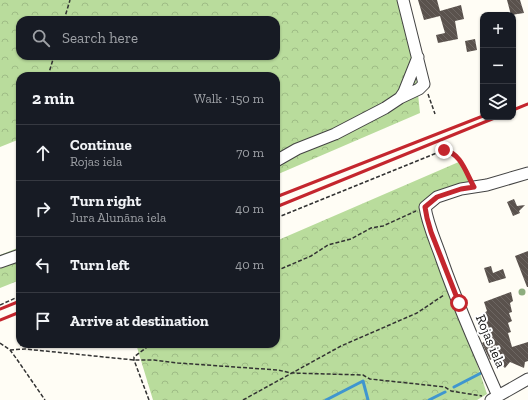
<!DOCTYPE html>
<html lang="en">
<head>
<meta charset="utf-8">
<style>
  :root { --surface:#171b24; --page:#242831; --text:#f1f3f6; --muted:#9ea1a6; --line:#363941 }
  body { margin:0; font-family:"Zilla Slab",serif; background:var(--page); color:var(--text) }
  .controls { position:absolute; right:12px; top:12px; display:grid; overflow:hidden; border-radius:8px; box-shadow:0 1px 3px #0004 }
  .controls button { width:36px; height:36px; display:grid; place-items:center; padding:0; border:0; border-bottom:1px solid var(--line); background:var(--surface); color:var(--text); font:20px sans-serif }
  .stop { position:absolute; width:12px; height:12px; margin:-9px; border:3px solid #c4262e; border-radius:50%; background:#fff }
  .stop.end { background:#c4262e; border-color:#fff; box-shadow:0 1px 4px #0008 }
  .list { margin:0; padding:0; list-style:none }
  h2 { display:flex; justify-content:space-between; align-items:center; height:52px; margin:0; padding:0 16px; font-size:17px }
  h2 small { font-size:13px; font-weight:400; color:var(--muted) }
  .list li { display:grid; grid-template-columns:26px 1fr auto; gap:12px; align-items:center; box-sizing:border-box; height:56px; padding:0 16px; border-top:1px solid var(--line) }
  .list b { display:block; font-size:15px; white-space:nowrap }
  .list p { margin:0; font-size:13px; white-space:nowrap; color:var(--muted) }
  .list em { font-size:13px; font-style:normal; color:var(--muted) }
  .icon { flex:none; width:22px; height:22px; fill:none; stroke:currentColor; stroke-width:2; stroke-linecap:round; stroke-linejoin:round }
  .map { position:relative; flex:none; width:528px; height:400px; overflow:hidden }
  .search { position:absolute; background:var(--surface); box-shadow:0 1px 3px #0004; left:16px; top:16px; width:264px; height:44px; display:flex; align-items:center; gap:10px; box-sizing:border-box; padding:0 14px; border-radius:12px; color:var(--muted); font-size:15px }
  .panel { position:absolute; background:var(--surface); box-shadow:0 1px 3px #0004; left:16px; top:72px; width:264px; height:276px; border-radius:12px }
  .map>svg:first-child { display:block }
  .forest { fill:url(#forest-crowns); fill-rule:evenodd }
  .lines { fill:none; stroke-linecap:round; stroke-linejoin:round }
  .stream { stroke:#3f96cf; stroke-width:3 }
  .building { fill:url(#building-back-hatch) }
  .street-casing { stroke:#444; stroke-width:13 }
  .path { stroke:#333; stroke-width:1.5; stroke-dasharray:4 2; stroke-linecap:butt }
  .street { stroke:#fff; stroke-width:11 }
  .rail { stroke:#c4262e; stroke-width:3 }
  .tree { fill:#8dad7f }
  .route { stroke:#c4262e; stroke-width:5 }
  .labels { text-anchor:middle; stroke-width:4; stroke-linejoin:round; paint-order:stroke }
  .street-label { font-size:14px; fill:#111; stroke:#fff }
</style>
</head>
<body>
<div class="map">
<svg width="528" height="400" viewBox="0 0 528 400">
  <defs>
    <pattern id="forest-crowns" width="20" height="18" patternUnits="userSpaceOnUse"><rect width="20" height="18" fill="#b9dc9c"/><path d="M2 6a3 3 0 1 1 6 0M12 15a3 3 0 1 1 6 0" fill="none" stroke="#9ebc85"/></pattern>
    <pattern id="building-back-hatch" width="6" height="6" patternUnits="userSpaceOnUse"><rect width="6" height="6" fill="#5a524d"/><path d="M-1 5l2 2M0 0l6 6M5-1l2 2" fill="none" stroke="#6d6662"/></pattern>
  </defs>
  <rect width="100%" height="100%" fill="#fffdf5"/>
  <path class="forest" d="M0,0H400L413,46L420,113L276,175V76H173L172,74L168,76H20V139L0,147ZM20,20H276V56H20Z
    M461,161L474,187L425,207L487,394L477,400H153L136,344H276V241Z
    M20,247V280L0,288V255Z"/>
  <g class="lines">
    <path class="stream" d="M454,387L483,372
      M326,400L363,381L368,400
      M429,400L445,392"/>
  </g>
  <path class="building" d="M418,0H437L440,11L461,5L464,19L455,21L458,39L438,43L436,35L445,33L440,16L424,20Z
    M507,0H520L524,13L511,15Z
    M475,39L477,50L467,52L465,41Z
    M514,199L517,206L525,205L519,211L520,213L513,216L507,202Z
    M528,251V287H527L515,256Z
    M491,266L493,273L503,269L506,278L489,283L484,268Z
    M511,292L513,301L510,303L512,312L509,313L512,321L508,323L511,332L508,333L512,347L528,342V361L525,362L524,368L510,362L505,368L502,365L498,367L494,358L490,360L482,343L486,341L483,333L486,331L483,323L487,321L484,313L487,311L484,302Z"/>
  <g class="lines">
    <g class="street-casing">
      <path id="street" d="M400,98L404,92L418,57
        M276,161L297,149L335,134L385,108L400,98L419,89L424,84L403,0
        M0,262L20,255
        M498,396C478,351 458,306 442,260C436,242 428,226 425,207L437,197L461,189L487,185L528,173
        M491,400L528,379"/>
    </g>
    <path class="path" d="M64,20L70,0
      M48,76L54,56
      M428,94L435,114
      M276,218L444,150C458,153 462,166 469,178
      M276,271L311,256L328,245L351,239L371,228L383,226L416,211
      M0,305L20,296
      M0,343L10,350L16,358L45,400
      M21,346V344
      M10,350L25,349L134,360H154L178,363L278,370L291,373L363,375L370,379L445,387L451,391L482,396
      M149,400L134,360V357L151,344
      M243,400L341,346L417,313L444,295"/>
    <use href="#street" class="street"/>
    <path class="rail" d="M513,110L528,104
      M276,197L483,116
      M276,207L497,117
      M0,309L20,301
      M0,320L20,312"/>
  </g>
  <circle class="tree" cx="522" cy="292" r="3.5"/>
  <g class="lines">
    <path class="route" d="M444,150C461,153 466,173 474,187L461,189L437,197L425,207L427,218L431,232L459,303"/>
  </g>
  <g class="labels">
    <g class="street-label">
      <text transform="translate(491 341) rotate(67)" y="5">Rojas iela</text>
    </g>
  </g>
</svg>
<div class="controls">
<button>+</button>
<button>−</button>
<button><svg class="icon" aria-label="layers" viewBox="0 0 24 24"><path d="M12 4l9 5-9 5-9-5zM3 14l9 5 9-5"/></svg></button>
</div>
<div class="stop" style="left:459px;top:303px"></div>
<div class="stop end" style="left:444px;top:150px"></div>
<div class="search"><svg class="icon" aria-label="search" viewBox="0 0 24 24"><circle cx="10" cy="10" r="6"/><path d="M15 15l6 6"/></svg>Search here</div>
<section class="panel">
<h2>2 min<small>Walk · 150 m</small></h2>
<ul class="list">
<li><svg class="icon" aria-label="ahead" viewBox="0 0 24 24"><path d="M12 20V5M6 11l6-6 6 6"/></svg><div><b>Continue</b><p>Rojas iela</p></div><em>70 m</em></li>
<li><svg class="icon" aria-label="right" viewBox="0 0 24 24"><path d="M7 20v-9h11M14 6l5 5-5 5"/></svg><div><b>Turn right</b><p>Jura Alunāna iela</p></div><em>40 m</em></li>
<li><svg class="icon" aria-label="left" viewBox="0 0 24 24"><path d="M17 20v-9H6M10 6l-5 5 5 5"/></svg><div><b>Turn left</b></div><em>40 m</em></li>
<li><svg class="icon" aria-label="arrive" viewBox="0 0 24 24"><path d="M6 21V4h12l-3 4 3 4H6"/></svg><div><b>Arrive at destination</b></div></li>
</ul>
</section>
</div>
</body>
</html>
